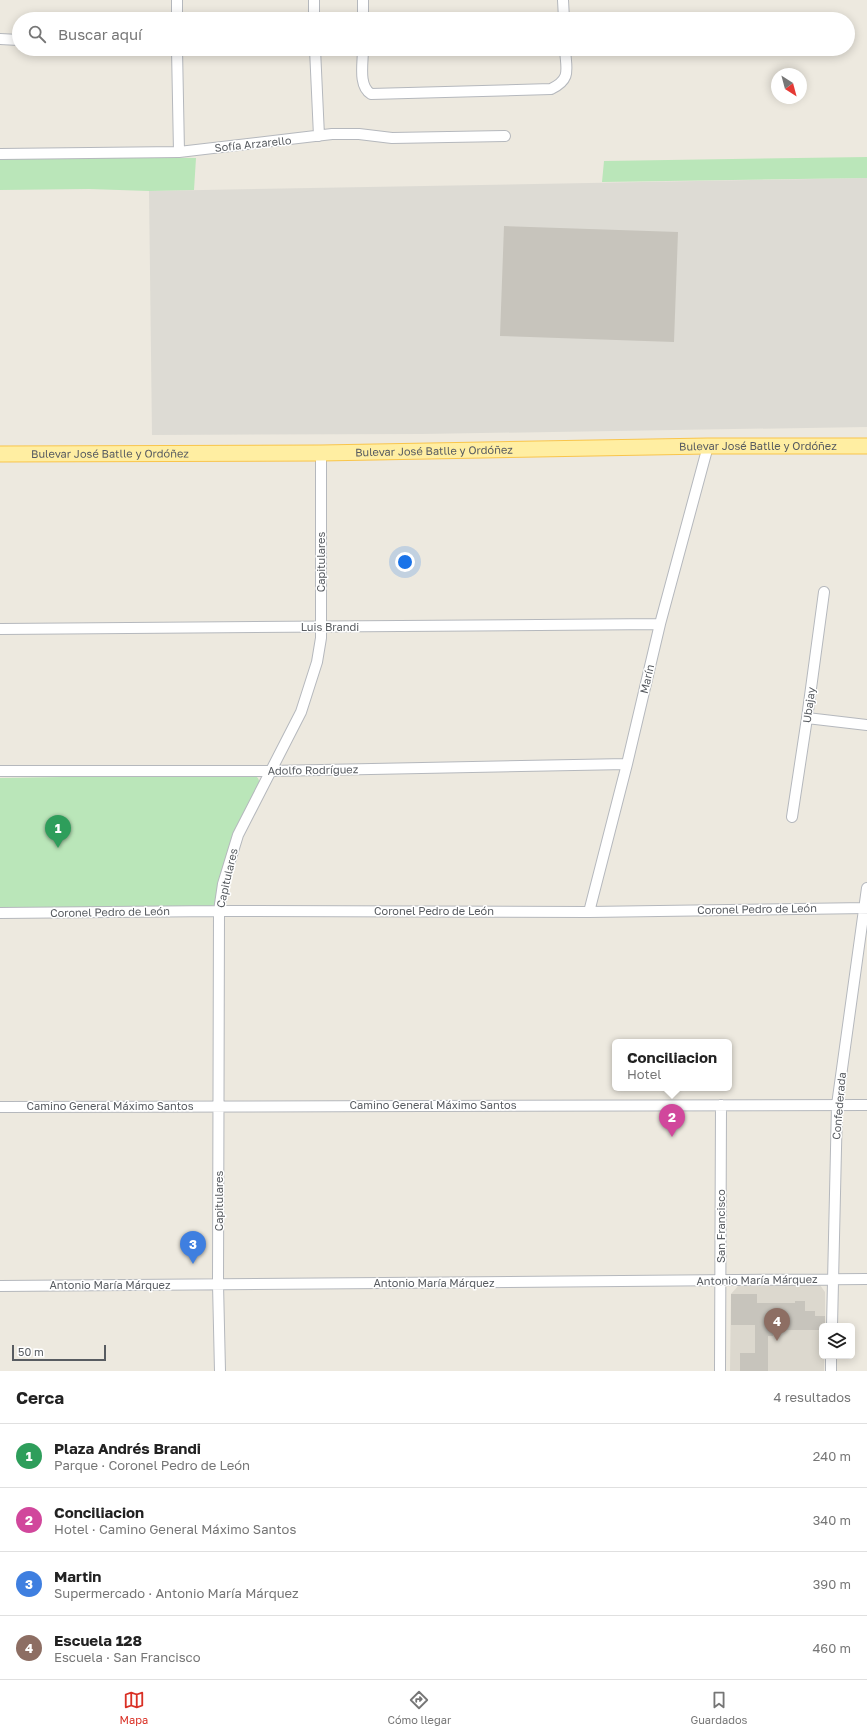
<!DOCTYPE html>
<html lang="es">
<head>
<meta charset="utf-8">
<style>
  :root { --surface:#fff; --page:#f2f2f2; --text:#222; --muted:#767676; --line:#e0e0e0; --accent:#d93025 }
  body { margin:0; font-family:"Golos Text",sans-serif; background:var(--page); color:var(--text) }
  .controls { position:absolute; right:12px; bottom:12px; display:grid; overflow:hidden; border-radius:6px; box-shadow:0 2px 10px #0003 }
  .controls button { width:36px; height:36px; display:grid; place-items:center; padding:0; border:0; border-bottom:1px solid var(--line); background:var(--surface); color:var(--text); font:20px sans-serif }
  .compass { position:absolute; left:771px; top:68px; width:36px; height:36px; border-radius:50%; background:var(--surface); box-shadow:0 2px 10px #0003; rotate:144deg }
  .scale { position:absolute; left:12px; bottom:10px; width:94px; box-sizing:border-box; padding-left:4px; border:2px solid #585c61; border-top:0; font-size:11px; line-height:14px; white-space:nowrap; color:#585c61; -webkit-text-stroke:3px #fff; paint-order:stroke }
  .you { position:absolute; left:405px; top:562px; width:14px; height:14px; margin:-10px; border:3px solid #fff; border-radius:50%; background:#1a73e8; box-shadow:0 0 0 6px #1a73e833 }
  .badge { display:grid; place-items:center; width:26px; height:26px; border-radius:50%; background:var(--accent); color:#fff; font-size:13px; font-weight:700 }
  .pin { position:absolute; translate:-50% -33px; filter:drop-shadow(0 1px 2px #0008) }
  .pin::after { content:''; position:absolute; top:21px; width:14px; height:12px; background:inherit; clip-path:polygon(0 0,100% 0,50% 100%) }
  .popup { position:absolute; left:612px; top:1039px; width:120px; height:52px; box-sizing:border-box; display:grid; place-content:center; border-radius:6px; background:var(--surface); filter:drop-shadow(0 1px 3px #0005); font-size:13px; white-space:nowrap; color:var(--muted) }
  .popup b { font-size:15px; color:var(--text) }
  .popup::after { content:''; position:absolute; left:50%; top:100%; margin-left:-8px; border:8px solid transparent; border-top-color:var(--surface) }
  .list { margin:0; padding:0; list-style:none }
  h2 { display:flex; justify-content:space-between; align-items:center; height:52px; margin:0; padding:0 16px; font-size:17px }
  h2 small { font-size:13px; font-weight:400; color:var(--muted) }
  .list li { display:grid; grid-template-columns:26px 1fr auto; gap:12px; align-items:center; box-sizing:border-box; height:64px; padding:0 16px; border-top:1px solid var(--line) }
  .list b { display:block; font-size:15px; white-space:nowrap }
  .list p { margin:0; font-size:13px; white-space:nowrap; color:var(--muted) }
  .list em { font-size:13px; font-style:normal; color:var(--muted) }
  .icon { flex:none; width:22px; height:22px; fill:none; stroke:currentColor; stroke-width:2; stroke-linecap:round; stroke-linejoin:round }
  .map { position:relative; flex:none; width:867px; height:1371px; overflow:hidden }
  .search { position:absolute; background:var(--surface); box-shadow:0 2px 10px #0003; left:12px; right:12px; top:12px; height:44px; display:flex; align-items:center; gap:10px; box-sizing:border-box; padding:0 14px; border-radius:22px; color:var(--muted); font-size:15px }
  .sheet { height:308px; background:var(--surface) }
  nav { display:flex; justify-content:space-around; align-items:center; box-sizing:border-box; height:56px; border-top:1px solid var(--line); background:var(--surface); font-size:11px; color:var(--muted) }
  nav a { display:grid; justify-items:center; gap:2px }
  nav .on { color:var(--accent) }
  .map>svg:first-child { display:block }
  .industrial { fill:#dddbd4 }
  .education { fill:#dcd8ce }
  .green { fill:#bae6b9 }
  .building { fill:#c7c4bc }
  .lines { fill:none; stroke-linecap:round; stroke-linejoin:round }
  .street-casing { stroke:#b5b8bd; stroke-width:12 }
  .primary-casing { stroke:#f9c54b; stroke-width:17 }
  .street { stroke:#fff; stroke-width:10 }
  .primary { stroke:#ffeea2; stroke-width:15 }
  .labels { text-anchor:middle; stroke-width:3; stroke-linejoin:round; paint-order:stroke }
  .street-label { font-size:11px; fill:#585c61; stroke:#fff }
</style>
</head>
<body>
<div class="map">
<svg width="867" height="1371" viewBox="0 0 867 1371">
  <rect width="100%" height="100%" fill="#ede9df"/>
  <path class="industrial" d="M867,178V427L422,434L152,435L149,191Z"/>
  <path class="education" d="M820,1285L825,1292V1326H822V1356H824V1371H730L731,1294L738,1286Z"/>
  <path class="green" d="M132,157L196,158L194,190L149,191L89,189L0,190V159Z
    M867,157V178L602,182L604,161Z
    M251,774C257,776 260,778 259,785L214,905L211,906L0,908V778Z"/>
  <path class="building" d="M504,226L678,232L674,342L500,336Z
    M731,1294H757V1303H795V1301H805V1311H815V1316H825V1326H822V1330H773V1336H768V1371H740V1353H755V1325H731Z"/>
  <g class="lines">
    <g class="street-casing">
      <path id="street" d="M177,0V19
        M314,0V19
        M363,0V19
        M563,0L564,19
        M0,39L19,40
        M177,49L179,152
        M315,49L319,136
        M363,49C363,63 358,86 371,94L551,89C572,79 566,69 565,49
        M0,154L179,152L332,134H359L392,138L505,136
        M0,629L660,624
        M807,718L867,725
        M0,771H270L627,764
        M792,817L807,718L824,592
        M589,912L627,764L660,624L708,446
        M0,913L219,911L589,912L867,908
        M0,1107L867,1105
        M0,1286L867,1279
        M832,1326L837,1105L867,888
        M220,1371L218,1284L219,911L223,884L238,835L301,712L317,662L321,638V453
        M720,1371L721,1105
        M831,1371V1356"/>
    </g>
    <g class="primary-casing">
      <g id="primary">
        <path id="s1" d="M0,454L321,453L708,446H867"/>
      </g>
    </g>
    <use href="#street" class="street"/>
    <use href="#primary" class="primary"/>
  </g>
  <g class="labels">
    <g class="street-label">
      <text transform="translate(253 144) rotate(-6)" y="4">Sofía Arzarello</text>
      <text dy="4" stroke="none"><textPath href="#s1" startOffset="758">Bulevar José Batlle y Ordóñez</textPath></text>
      <text dy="4" stroke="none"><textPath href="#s1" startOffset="434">Bulevar José Batlle y Ordóñez</textPath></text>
      <text dy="4" stroke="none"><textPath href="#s1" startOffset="110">Bulevar José Batlle y Ordóñez</textPath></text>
      <text transform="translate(321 562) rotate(-90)" y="4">Capitulares</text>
      <text x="330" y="631">Luis Brandi</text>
      <text transform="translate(647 679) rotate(-77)" y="4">Marín</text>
      <text transform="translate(809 705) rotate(-82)" y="4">Ubajay</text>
      <text transform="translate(313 770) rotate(-1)" y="4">Adolfo Rodríguez</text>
      <text transform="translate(227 878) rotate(-77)" y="4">Capitulares</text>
      <text transform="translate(757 909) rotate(-1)" y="4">Coronel Pedro de León</text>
      <text x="434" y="915">Coronel Pedro de León</text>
      <text transform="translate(110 912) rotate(-1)" y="4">Coronel Pedro de León</text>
      <text x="433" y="1109">Camino General Máximo Santos</text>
      <text x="110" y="1110">Camino General Máximo Santos</text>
      <text transform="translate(839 1106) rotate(-85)" y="4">Confederada</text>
      <text transform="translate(219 1201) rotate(-90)" y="4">Capitulares</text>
      <text transform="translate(721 1226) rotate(-90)" y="4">San Francisco</text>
      <text transform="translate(757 1280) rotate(-1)" y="4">Antonio María Márquez</text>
      <text x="434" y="1287">Antonio María Márquez</text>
      <text x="110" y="1289">Antonio María Márquez</text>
    </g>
  </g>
</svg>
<div class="controls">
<button><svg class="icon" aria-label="layers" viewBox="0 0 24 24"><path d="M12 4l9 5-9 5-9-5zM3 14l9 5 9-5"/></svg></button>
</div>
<svg class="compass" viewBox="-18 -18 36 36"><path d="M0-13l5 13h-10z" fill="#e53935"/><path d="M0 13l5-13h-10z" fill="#767676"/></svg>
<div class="scale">50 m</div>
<div class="you"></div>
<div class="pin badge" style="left:58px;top:848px;background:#2e9e5b">1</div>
<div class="pin badge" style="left:672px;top:1137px;background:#d1479c">2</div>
<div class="popup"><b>Conciliacion</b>Hotel</div>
<div class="pin badge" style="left:193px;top:1264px;background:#3f7fe0">3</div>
<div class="pin badge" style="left:777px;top:1341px;background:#8d6e63">4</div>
<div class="search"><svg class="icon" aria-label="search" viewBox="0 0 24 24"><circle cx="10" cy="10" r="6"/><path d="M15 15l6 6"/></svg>Buscar aquí</div>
</div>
<section class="sheet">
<h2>Cerca<small>4 resultados</small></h2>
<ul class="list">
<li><span class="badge" style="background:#2e9e5b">1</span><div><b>Plaza Andrés Brandi</b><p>Parque · Coronel Pedro de León</p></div><em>240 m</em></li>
<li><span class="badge" style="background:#d1479c">2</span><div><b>Conciliacion</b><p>Hotel · Camino General Máximo Santos</p></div><em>340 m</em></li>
<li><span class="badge" style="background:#3f7fe0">3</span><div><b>Martin</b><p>Supermercado · Antonio María Márquez</p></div><em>390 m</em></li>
<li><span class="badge" style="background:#8d6e63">4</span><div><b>Escuela 128</b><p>Escuela · San Francisco</p></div><em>460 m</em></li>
</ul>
</section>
<nav>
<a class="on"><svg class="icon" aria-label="map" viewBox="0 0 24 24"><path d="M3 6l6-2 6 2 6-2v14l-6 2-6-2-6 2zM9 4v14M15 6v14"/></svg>Mapa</a>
<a><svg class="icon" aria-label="directions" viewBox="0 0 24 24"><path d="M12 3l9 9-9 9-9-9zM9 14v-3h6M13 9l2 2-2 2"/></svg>Cómo llegar</a>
<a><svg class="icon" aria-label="saved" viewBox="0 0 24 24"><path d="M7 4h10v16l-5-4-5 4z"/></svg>Guardados</a>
</nav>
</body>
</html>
